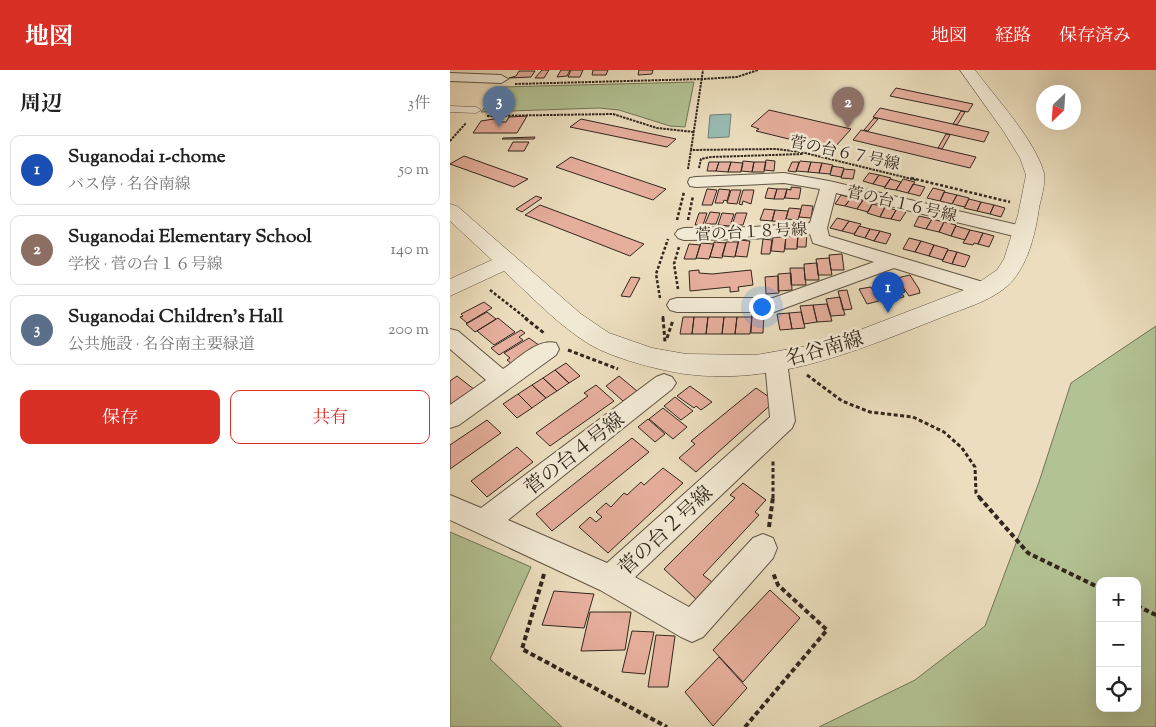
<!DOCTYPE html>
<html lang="ja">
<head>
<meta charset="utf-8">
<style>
  :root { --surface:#fff; --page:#f6f6f6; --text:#222; --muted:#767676; --line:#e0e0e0; --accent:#d93025 }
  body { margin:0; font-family:"Sorts Mill Goudy","Noto Serif JP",serif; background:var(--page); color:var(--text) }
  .controls { position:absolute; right:15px; bottom:15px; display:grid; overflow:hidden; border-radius:10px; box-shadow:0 5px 20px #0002 }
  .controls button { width:45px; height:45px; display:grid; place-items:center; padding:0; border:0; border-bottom:1px solid var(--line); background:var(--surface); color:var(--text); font:25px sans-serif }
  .compass { position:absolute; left:586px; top:15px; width:45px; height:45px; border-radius:50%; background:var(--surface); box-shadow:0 5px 20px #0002; rotate:205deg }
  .you { position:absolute; left:311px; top:236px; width:18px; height:18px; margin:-12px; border:4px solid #fff; border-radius:50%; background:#1a73e8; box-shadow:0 0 0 8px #1a73e833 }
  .badge { display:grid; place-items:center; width:32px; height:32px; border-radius:50%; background:var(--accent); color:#fff; font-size:16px; font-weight:700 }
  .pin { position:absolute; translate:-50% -41px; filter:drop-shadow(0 1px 2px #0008) }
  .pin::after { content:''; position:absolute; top:26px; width:18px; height:15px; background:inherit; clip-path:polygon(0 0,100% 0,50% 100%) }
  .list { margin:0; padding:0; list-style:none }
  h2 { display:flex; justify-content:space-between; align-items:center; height:65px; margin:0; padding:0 20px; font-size:21px }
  h2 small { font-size:16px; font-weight:400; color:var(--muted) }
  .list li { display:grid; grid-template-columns:32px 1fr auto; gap:15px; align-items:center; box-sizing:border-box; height:70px; margin:0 10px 10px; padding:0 10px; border:1px solid var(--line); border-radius:10px }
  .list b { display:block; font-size:19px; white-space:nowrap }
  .list p { margin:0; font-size:16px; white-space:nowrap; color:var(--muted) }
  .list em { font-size:16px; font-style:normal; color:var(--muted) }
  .actions { display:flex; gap:10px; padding:15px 20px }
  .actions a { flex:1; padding:11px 0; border:1px solid var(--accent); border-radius:10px; text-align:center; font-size:18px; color:var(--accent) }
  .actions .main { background:var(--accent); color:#fff }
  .icon { flex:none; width:28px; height:28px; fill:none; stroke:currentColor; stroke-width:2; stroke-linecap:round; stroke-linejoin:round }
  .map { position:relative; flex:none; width:706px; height:657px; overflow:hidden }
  header { display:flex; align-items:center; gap:30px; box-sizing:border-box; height:70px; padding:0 25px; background:var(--accent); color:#fff }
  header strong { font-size:24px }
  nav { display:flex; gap:28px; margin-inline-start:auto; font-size:18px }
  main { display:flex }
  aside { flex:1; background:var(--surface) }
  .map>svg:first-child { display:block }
  .green { fill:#b3c294; stroke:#727458; fill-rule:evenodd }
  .water { fill:#98bbb3; stroke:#6f8077 }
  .building { fill:#e6ae9c; stroke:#32271c }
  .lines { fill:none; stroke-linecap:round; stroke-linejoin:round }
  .pedestrian-casing { stroke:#605444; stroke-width:1 }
  .minor-casing { stroke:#605444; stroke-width:2 }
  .tertiary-casing { stroke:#605444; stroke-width:1 }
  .path-far3 { stroke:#32271c; stroke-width:2; stroke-dasharray:2.5 1; stroke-linecap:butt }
  .path-far2 { stroke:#32271c; stroke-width:2.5; stroke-dasharray:3 2; stroke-linecap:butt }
  .path-far1 { stroke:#32271c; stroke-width:3; stroke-dasharray:4 2.5; stroke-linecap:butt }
  .path { stroke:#32271c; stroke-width:4; stroke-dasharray:5 3; stroke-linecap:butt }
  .pedestrian { fill:#f2e9d4; fill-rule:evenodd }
  .minor { fill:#f2e9d4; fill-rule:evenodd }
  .tertiary { fill:#f2e9d4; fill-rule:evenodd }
  .labels { text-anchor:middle; stroke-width:5; stroke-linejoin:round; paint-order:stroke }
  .far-street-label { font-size:16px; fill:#32271c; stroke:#f2e9d4 }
  .street-label { font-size:20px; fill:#32271c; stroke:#f2e9d4 }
</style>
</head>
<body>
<header>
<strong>地図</strong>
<nav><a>地図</a><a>経路</a><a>保存済み</a></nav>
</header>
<main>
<aside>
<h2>周辺<small>3件</small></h2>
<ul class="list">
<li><span class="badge" style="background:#1a4fb4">1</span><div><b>Suganodai 1-chome</b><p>バス停 · 名谷南線</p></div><em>50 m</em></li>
<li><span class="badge" style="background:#8d6e63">2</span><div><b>Suganodai Elementary School</b><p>学校 · 菅の台１６号線</p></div><em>140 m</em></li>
<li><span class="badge" style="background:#5c6f8a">3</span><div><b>Suganodai Children's Hall</b><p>公共施設 · 名谷南主要緑道</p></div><em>200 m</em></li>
</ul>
<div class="actions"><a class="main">保存</a><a>共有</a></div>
</aside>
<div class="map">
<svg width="706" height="657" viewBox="0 0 706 657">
  <rect width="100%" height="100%" fill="#ebddbd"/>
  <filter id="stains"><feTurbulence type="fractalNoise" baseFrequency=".004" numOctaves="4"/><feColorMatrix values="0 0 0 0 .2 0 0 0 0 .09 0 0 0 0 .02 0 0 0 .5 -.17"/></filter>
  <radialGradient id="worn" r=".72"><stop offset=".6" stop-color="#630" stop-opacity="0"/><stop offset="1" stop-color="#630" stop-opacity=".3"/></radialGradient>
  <path class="green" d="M244,12L235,57L220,56L169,40L149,38L31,42L51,17Z
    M706,256V657H369L465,610L535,556L589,412L621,313ZM650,511H687V638H650Z
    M0,462L81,497L40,589L112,657H0Z"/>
  <path class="water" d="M281,44L279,67L258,68L260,45Z"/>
  <path class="building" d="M92,0H99L94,8H85Z
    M111,0H120L117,6L107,7Z
    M121,0H133L130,7H118Z
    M143,0H158L156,5H142Z
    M189,0H203L202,4L188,5Z
    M69,1H85L81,7L59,8L66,6Z
    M446,18L523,34L518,42L440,26Z
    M430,38L539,62L534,72L423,47Z
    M319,40L401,59L385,77L350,69L347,71L306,61L309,59L301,56Z
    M511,41L515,42L507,55L503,54Z
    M77,46L67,63H23L31,51L50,48L52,49L51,52H56L59,47Z
    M424,48L428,49L418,61L414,60Z
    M131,49L226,69L217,77L120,57Z
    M411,60L526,87L520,98L403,70Z
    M496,64L500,65L492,79L488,78Z
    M85,67L84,69H52L53,68Z
    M63,72H79L74,81H58Z
    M14,86L78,109L64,117L0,94Z
    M121,87L216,119L203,130L106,97Z
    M316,90L325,91L324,101L314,100Z
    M293,91L304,92L302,102L291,101Z
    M350,91L361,92L358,102L346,101Z
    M259,92H269L266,101H257Z
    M269,92H281L278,102L266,101Z
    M281,92L293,93L291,102H278Z
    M304,92H316L314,102H302Z
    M342,92H349L346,102L338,101Z
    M361,92L372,93L369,103L358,102Z
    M372,93L383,95L380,104L369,103Z
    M382,96L394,98L391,107L380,105Z
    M394,99L405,100L403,109L391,108Z
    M419,103L429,105L423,114L413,111Z
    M429,105L441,108L435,117L423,114Z
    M440,109L451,112L446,120L434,118Z
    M453,109L465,112L458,123L446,120Z
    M463,114L475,117L470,126L458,123Z
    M341,117L351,118L349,129L335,128L337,119L341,120Z
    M318,118L327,119L324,129L315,128Z
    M483,118L495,121L490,131L477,128Z
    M257,119L267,120L262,135H252Z
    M269,119L280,120L277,131L274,130L273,133H265Z
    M327,119H337L334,129H324Z
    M281,120H291L287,134L277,133Z
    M293,120H304L301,134L293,131L292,135L289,134Z
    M494,122L507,125L502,134L490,131Z
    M391,125L401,128L395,136L385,134Z
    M507,125L519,128L515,137L502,134Z
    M86,126L92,128L72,142L66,139Z
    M401,128L413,130L407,139L395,136Z
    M519,129L531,132L527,141L514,138Z
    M413,130L423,133L418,142L407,139Z
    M531,132L544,135L540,144L527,141Z
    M422,134L435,137L430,147L417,143Z
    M90,135L194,174L180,186L75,145Z
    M352,135L363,136L361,148L349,147Z
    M544,135L555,138L551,147L540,144Z
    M435,137L446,140L441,149L430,147Z
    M339,138L351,139L348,150L336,149Z
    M314,139L325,140L322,151L310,150Z
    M325,140L338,141L335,152L322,151Z
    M446,140L456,142L450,151L441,149Z
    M260,142L270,143L266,154H255Z
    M249,143H257L253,155H245Z
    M272,143L284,144L280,156L268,155Z
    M286,143H297L293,155H282Z
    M469,146L482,149L476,159L464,156Z
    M387,148L399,151L392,161L380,158Z
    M482,149L494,152L489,162L476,159Z
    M399,151L411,154L404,164L392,161Z
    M494,152L506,155L501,166L489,162Z
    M409,156L420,159L415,168L404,165Z
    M506,156L520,160L515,170L501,166Z
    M420,159L430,161L424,171L415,168Z
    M520,160L533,163L528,174L524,173L523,175L513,173Z
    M430,161L441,164L436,174L424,171Z
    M348,163H357L356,177H347Z
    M533,163L544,166L539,177L528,174Z
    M336,164L348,165L347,179H335Z
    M323,167H336L334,182L321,181Z
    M459,168L471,171L465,182L453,179Z
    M313,169L322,170L320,184H311Z
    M289,170L300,171L297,187L285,186Z
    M471,171L484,175L479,186L465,182Z
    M264,172L276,173L272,188L260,187Z
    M276,172H288L285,187L272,186Z
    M251,173L264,174L259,189L246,188Z
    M239,174L250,175L246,189H234Z
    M484,175L498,179L493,190L479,186Z
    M498,180L507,182L502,194L492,191Z
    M507,182L520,186L515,197L502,194Z
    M392,184L394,200H381L379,185Z
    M379,188L382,205H368L366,189Z
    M367,193L369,210H355L354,194Z
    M340,198H354L356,215H341Z
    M249,200V203L262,204L301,200L303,215L288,217L289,221L280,222V217L240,221L239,201Z
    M341,203L342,220L328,221V204Z
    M460,205L469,219L470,223L459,226L447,208Z
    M328,206L329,223L316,224L315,207Z
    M181,207L190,208L180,227L171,226Z
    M446,208L455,222L452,223L454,227L446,229L435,211Z
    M435,214L443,228L431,231L423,216Z
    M421,217L429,231L417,234L409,219Z
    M397,220L402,239L393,240L388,221Z
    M390,227L395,245L381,246L376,229Z
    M34,232L42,238L17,253L10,247L13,246L11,244Z
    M377,234L382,251L367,252L363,235Z
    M363,235L367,252L354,254L350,236Z
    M37,242L46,249L25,262L16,254Z
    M351,242L355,258L342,259L339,243Z
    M339,243L342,259L330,260L327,244Z
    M302,244H314L313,263H301Z
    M233,247H244L242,264H230Z
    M244,247H258L256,264H242Z
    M258,247H274L272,264H256Z
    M274,247H287L285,264H272Z
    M287,247H302L300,264H285Z
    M48,248L65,262L44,275L27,261Z
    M71,260L75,263L69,267L73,270L49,285L41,278Z
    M79,268L90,276L62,294L57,290L60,288L54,283Z
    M116,293L130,306L119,313L105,300Z
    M105,300L119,313L107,321L93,308Z
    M7,306L25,320L0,338V311Z
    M169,306L187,321L173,331L156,316Z
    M93,308L107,321L96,328L82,315Z
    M82,315L96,328L82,338L68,324Z
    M146,315L164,331L100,376L86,363L138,326L134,323Z
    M240,316L262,332L251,340L246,336L244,338L227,326Z
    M306,318L325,331L246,402L229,388L245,374L241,371Z
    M68,324L82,338L67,348L53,334Z
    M225,327L243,341L231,350L214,336Z
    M213,338L237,357L223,369L199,349Z
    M198,349L215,364L205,372L188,357Z
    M37,350L51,363L0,399V375Z
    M182,368L199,382L102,461L86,444Z
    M67,377L83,392L37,427L21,411Z
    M213,398L233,413L158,483L129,457L140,447L146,452L152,447L146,442L156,433L161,437L174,423L177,425L191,412L194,415Z
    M293,413L316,430L305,442L309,445L253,505L262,512L246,529L214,499L285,428L280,425Z
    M320,520L350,548L293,612L263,580Z
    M104,521L144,524L134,558L92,555Z
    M140,542H181L175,580L131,581Z
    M182,561L204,562L195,604L172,602Z
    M206,565L225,566L218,617H198Z
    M269,587L297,618L263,656L235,622Z"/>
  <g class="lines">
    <g class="pedestrian-casing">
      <path id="pedestrian" d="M0,36L26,37L31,40L26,43L0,42Z"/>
    </g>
    <g class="minor-casing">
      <path id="minor" d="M0,3L51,5L58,9L51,13L0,11Z
        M334,103L379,111L572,156L578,158L581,162L578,166L572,168L386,123L377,158L379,166L543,215L546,220L543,225L536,227L444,198L324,242H227L220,240L217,235L220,230L227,228H323L424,192L363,173L360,164L303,169L234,170L228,168L225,164L228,160L234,158L303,157L360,153L370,119L334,113L246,117L240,116L238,112L240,108L246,107Z
        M0,259L8,261L53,299C68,289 88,268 106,273L109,279L106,285L9,355L0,358V335L36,310L0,279Z
        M326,284L334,286L337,292L345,351L342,358L185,507L239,537L303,468L313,464L323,468L327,478L323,488L253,567L242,572L231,567L150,520L0,450V425L31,438L206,307L214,304L222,307L226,313L222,319L58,450L157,493L320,347L315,292L318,286Z"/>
    </g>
    <g class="tertiary-casing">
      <path id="tertiary" d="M510,0H525C545,27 585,70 594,103C596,113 591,128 589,138C586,161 579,190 564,209C547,230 514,238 490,248C409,280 325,316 235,304C208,300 162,288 139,274C108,255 82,227 54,201L0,226V209L42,190L0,151V134L7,136L131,244L159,263L202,278L236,284L306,285L357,276L402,263L522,217L547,200L554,189L568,145L576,105L570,88L554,62Z"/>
    </g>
    <path class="path-far3" d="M65,14L253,9L287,7L308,0
      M37,46L163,44L207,58L244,62
      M0,71L16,53
      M241,80L253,0
      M249,98L251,89L261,87L353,84
      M238,99L241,80L326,79L351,82L466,110"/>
    <path class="path-far2" d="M461,108L560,132
      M227,150L234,122
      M238,150L243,126
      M228,219L224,194L229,177
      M40,220L77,249
      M210,228L206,204L218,169
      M213,246V249"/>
    <path class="path-far1" d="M75,248L94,263
      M213,248L215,272
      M217,268L223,250
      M118,280L168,299
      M357,305L392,331L420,342L463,347L494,362L512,378L525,397L526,423L530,428
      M323,428V389"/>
    <path class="path" d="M529,427L578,483L650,518
      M319,457L323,427
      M94,504L72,579L217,657
      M687,536L706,545
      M295,657L377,560L328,515L323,503"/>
    <use href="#pedestrian" class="pedestrian"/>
    <use href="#minor" class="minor"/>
    <use href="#tertiary" class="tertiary"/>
  </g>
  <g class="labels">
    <g class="far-street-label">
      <text transform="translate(395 82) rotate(12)" y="6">菅の台６７号線</text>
      <text transform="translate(452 133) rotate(13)" y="6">菅の台１６号線</text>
      <text transform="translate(301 161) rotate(-3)" y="6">菅の台１８号線</text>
    </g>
    <g class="street-label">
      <text transform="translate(374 278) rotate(-16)" y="7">名谷南線</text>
      <text transform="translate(124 383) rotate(-38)" y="7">菅の台４号線</text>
      <text transform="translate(215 460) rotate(-43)" y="7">菅の台２号線</text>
    </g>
  </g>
  <rect width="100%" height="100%" filter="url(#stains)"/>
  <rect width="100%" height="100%" fill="url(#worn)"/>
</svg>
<div class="controls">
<button>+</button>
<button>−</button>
<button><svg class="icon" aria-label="locate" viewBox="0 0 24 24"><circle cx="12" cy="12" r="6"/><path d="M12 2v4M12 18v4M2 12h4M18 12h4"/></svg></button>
</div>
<svg class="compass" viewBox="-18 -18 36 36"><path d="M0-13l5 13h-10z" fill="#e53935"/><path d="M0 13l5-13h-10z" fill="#767676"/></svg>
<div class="you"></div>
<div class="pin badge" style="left:438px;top:243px;background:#1a4fb4">1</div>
<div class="pin badge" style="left:398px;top:58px;background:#8d6e63">2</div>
<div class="pin badge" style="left:49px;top:57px;background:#5c6f8a">3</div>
</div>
</main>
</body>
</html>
